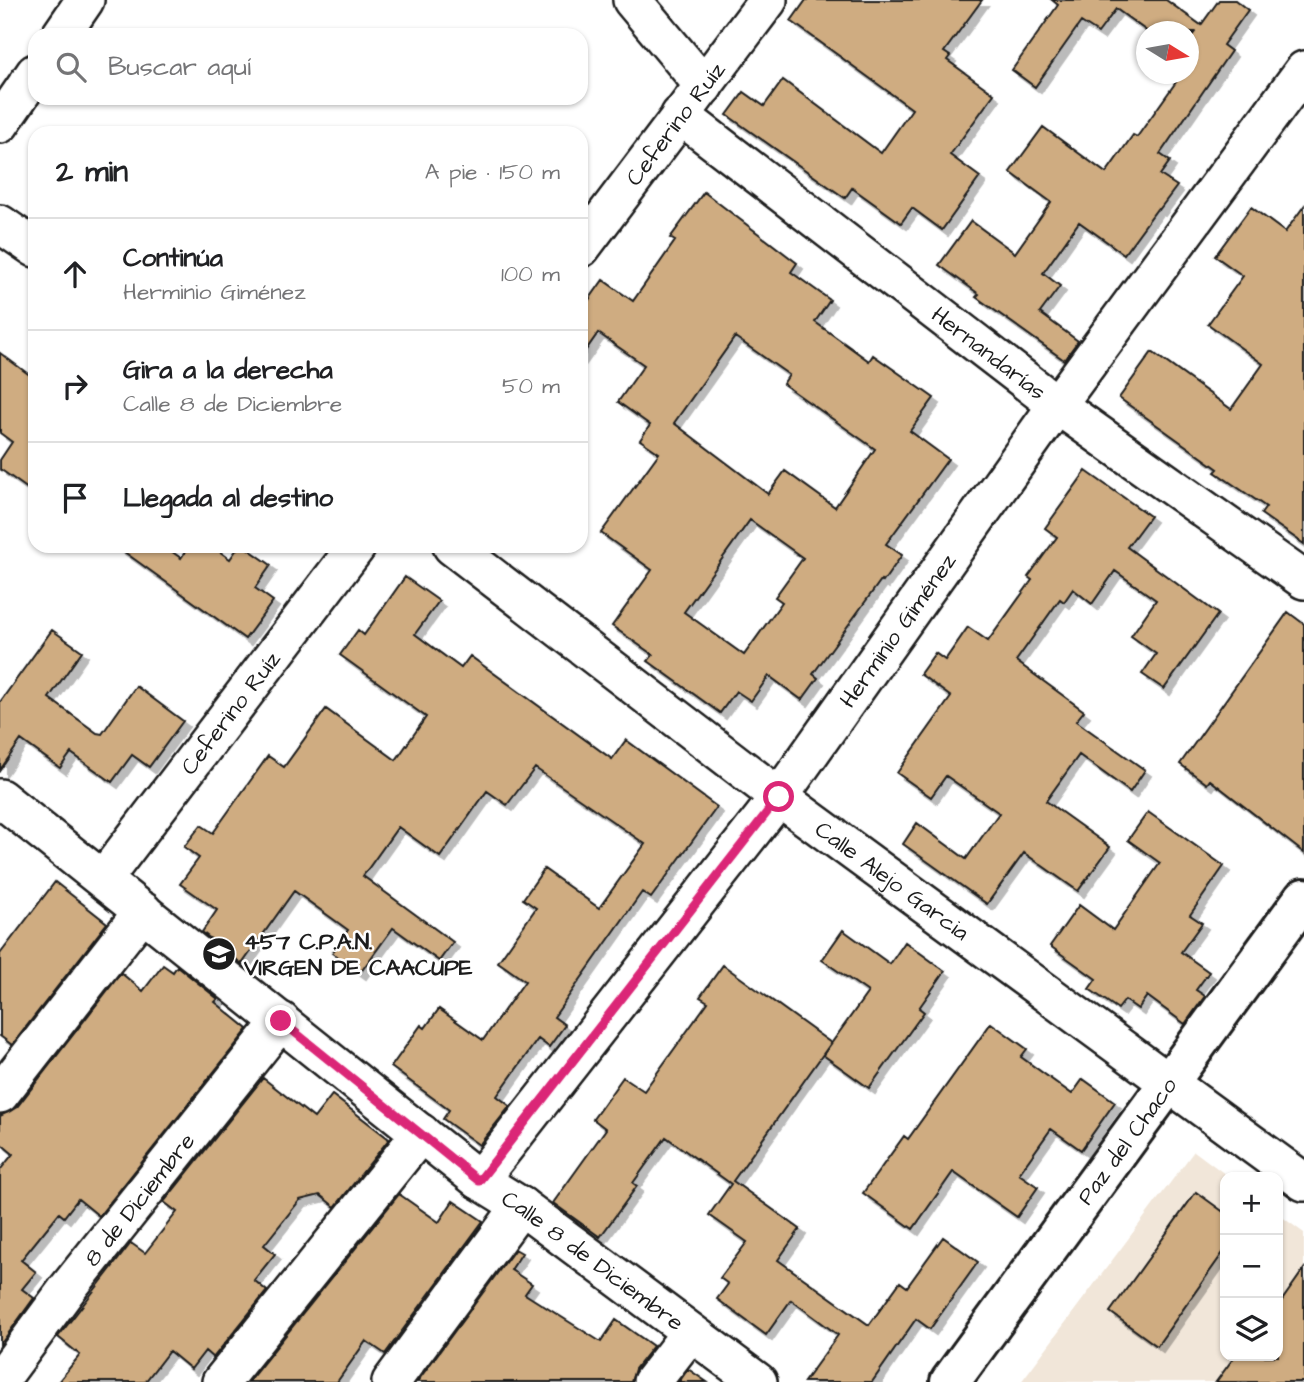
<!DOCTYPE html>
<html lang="es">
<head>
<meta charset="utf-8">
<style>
  :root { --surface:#fff; --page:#f6f6f6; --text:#202124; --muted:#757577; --line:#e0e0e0 }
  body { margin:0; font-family:"Architects Daughter",sans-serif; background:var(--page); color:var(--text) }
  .controls { position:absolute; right:21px; bottom:21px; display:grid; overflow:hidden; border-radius:14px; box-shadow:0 2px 5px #0004 }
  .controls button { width:63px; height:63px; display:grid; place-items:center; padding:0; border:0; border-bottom:2px solid var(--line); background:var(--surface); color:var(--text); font:35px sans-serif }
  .compass { position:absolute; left:1136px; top:21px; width:63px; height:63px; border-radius:50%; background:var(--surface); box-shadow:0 2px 5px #0004; rotate:101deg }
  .stop { position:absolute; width:21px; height:21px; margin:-16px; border:5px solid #db2777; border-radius:50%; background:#fff }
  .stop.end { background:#db2777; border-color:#fff; box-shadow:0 2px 7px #0008 }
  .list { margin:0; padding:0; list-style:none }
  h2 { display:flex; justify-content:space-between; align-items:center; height:91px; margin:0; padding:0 28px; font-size:30px }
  h2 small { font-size:23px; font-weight:400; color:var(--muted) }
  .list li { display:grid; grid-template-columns:46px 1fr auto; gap:21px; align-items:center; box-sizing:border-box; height:112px; padding:0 28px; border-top:2px solid var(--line) }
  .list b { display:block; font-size:26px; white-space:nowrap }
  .list p { margin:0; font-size:23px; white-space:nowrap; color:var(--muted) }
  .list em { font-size:23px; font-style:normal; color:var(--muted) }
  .icon { flex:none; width:38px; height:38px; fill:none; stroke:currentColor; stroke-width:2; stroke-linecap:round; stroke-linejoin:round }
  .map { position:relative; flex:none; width:1304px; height:1382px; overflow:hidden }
  .search { position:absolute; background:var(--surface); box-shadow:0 2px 5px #0004; left:28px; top:28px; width:560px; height:77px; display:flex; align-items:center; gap:18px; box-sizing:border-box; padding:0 24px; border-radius:21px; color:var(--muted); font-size:26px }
  .panel { position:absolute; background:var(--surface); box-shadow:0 2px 5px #0004; left:28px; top:126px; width:560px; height:427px; border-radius:21px }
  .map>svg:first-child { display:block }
  .built { fill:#f1e6d9 }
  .building { fill:#cfac81; stroke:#1c1c1c; stroke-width:2; fill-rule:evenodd; filter:url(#shadow) }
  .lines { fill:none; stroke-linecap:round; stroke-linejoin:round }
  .street-casing { stroke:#1c1c1c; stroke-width:42 }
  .secondary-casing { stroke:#1c1c1c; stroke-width:44 }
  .street { stroke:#fff; stroke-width:37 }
  .secondary { stroke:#fff; stroke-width:38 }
  .route { stroke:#db2777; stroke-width:9 }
  .labels { text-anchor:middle; stroke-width:5; stroke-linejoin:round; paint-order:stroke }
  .street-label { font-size:23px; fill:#1c1c1c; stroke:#fff }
  .poi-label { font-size:23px; font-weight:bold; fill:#1c1c1c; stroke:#fff; text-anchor:start }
</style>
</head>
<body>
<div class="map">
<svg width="1304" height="1382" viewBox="0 0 1304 1382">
  <defs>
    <filter id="shadow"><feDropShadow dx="6" dy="6" stdDeviation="0" flood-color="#0004"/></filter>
  </defs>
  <rect width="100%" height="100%" fill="#fff"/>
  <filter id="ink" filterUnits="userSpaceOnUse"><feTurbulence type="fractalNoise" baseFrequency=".0143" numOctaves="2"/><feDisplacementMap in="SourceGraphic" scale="14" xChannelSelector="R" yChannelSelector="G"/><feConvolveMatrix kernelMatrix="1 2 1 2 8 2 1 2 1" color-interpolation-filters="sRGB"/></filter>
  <g filter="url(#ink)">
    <path class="built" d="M1194,1151L1229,1177H1225V1356H1278V1214L1304,1233V1382H1021Z"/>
    <path class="building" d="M806,0H982L944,52L950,56L947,60L994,94L950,155L980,177L942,230L912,208L901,223L852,188L845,198L727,115L744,92L764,106L783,80L881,153L912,109L791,21Z
      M1052,0H1166L1201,25L1219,0H1235L1248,10L1223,45L1231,51L1160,154L1170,161L1160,175L1177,186L1159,210L1157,209L1124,254L1079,222L1043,273L1060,286L1040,313L1078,341L1064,360L976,297L979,294L939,265L971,221L1015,253L1051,202L1010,172L1043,127L1106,173L1133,135L1137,137L1176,82L1165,74H1188V41L1195,32H1148L1116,9L1098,33L1081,22L1035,87L1012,70L1058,5Z
      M704,192L797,263L791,272L830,300L815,322L869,361L873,355L934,398L910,431L948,459L886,544L902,555L883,582L881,580L813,674L818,678L802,700L769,676L751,701L736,691L720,713L648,661L653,655L612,626L652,570L601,533L659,453L640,440L650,425L618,402L644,365L598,333L581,357V311L603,280L633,301L675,241L670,238ZM735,337L789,375L783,384L875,449L835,507L785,471L768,494L674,423ZM750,520L803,558L775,597L782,602L744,655L684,612Z
      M1304,206V544L1261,514L1266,507L1215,472L1218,469L1119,398L1152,352L1231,409L1263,364L1208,324L1243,276L1215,256L1251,207L1285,232Z
      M0,353L35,379V494L0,469V460L12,442L0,433Z
      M1086,471L1150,516L1127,547L1218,614L1164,689L1142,674L1156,654L1131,636L1156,600L1115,571L1092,604L1073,589L1064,602L1060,599L1016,661L1084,711L1076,721L1145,770L1130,792L1079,755L1046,801L1110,847L1078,891L1024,853L987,904L903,844L917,823L966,859L999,813L946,776L931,797L897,773L951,697L920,674L935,653L945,660L968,627L988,641L1032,580L1028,577L1057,537L1045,528Z
      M116,546H164L181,558L189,546H212L230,559L239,546H244L271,565L255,588L273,601L245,639Z
      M405,577L439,601L415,634L461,668L470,656L612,759L626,740L717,807L651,898L642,892L554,1017L565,1025L549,1047L538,1039L497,1096L510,1106L479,1145L443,1119L449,1110L391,1067L421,1025L425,1028L439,1009L483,1040L525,981L498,962L536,908L523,899L544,869L599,908L645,844L535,768L507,805L487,791L440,857L398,827L363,876L453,942L439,961L393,928L360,973L332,953L348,930L294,891L242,964L202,932L217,910L180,884L199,858L184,847L201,825L213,833L268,756L284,767L326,709L396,760L426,717L340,655L358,630L364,635Z
      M1288,612L1304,624V853L1210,780L1207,784L1180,764Z
      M52,630L82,651L49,698L97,733L102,734L136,686L183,721L149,767L132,755L112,782L71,753L60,768L21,740L0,770V702Z
      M1148,812L1224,866L1190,915L1202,923L1181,952L1209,972L1196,990L1205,996L1185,1024L1147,996L1138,1009L1125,1000L1118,1009L1089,989L1096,979L1050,946L1079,905L1113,930L1160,863L1128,840Z
      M55,882L107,923L12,1045L0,1036V954Z
      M843,930L890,964L905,942L945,971L919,1008L924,1012L869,1088L823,1055L868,992L822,960Z
      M163,965L173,972L177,966L218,999L215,1002L248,1029L99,1216L78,1199L64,1217L59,1213L21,1260L36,1272L22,1289L34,1298L0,1345V1170L13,1154L0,1143V1116L17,1107L121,973L143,991Z
      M723,965L831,1043L733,1181L800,1229L778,1260L869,1325L900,1282L907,1287L943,1237L978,1262L930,1329L916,1319L872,1382H804L838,1335L791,1300L766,1335L717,1299L728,1284L720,1278L747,1242L709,1215L731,1184L666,1137L633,1183L637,1186L600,1237L553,1203L606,1129L593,1119L623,1077L644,1091L708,1002L700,997Z
      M991,1023L1027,1049L1021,1057L1072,1094L1083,1079L1115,1102L1081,1150L1051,1129L1019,1174L1038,1187L1017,1217L953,1172L913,1229L863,1193L904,1136L908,1139Z
      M263,1078L314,1118L332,1095L389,1139L335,1207L320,1195L300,1200L264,1245L275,1254L254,1280L267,1291L213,1358L205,1351L191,1369L169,1351L145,1382H58L80,1355L58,1337L131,1243L145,1253L177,1212L164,1202Z
      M1196,1192L1225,1213V1250L1157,1346L1110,1312Z
      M399,1194L439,1222L453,1201L483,1221L385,1354L366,1341L337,1382H248Z
      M515,1249L522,1253L511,1270L532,1284L525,1294L601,1342L616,1320L653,1346L635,1369L631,1382H417Z
      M1304,1269V1382H1216L1235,1356H1278V1306Z
      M688,1369L707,1382H679Z"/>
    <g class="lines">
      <g class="street-casing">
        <g id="street">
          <path d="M632,0L704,86"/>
          <path d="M61,35L85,0"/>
          <path id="s1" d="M680,115L1057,405L1304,580"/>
          <path d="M0,124L35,73"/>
          <path d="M0,224L35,248"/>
          <path id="s2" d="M581,248L768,0"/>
          <path id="s3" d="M452,546L779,797L1304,1182"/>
          <path id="s4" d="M0,798L479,1180L521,1206L758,1382"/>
          <path id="s5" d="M104,878L357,546"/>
          <path d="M0,1094L143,911"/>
          <path id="s6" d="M479,1180L779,797L1057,405L1304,70"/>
          <path id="s7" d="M0,1380L68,1288L281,1021"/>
          <path d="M221,1382L421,1133"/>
          <path d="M391,1382L521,1206"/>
          <path d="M652,1382L690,1333"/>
        </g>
      </g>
      <g class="secondary-casing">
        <g id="secondary">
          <path id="s8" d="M950,1382L1304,898"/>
        </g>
      </g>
      <use href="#street" class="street"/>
      <use href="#secondary" class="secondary"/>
    </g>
  </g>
  <g class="lines" filter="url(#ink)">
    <path class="route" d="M281,1021L479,1181L779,797"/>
  </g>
  <defs>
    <g id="school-disc" transform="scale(1.75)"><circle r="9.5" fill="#1c1c1c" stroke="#fff"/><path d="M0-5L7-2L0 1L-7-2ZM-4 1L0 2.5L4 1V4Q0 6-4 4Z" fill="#fff"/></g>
  </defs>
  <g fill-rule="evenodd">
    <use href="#school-disc" x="219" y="954"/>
  </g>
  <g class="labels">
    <g class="street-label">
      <text dy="8" stroke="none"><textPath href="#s2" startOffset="156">Ceferino Ruíz</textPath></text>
      <text dy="8" stroke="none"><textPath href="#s1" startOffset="390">Hernandarías</textPath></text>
      <text dy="8" stroke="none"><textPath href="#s6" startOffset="691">Herminio Giménez</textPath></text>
      <text dy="8" stroke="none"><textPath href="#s5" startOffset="208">Ceferino Ruíz</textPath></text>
      <text dy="8" stroke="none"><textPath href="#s3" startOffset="553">Calle Alejo Garcia</textPath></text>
      <text dy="8" stroke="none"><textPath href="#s8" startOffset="299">Paz del Chaco</textPath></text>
      <text dy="8" stroke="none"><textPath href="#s7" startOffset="228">8 de Diciembre</textPath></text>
      <text dy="8" stroke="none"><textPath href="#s4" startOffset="752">Calle 8 de Diciembre</textPath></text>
    </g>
    <g class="poi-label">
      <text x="244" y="949">457 C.P.A.N.<tspan x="244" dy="26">VIRGEN DE CAACUPE</tspan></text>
    </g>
  </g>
</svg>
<div class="controls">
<button>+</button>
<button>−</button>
<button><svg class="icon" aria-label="layers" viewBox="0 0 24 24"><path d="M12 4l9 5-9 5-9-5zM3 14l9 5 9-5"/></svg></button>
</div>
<svg class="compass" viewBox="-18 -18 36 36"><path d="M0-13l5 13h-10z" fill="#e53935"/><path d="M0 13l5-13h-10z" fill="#757577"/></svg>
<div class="stop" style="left:779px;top:797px"></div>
<div class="stop end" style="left:281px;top:1021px"></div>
<div class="search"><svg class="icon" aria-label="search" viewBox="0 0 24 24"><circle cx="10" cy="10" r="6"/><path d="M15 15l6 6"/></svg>Buscar aquí</div>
<section class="panel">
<h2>2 min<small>A pie · 150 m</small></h2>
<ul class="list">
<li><svg class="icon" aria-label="ahead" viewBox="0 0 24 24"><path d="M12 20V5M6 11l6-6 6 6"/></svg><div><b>Continúa</b><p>Herminio Giménez</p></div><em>100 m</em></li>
<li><svg class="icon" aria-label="right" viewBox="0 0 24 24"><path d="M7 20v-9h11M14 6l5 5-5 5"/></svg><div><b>Gira a la derecha</b><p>Calle 8 de Diciembre</p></div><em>50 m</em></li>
<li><svg class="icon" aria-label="arrive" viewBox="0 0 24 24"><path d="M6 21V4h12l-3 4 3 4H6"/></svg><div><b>Llegada al destino</b></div></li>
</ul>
</section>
</div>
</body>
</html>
